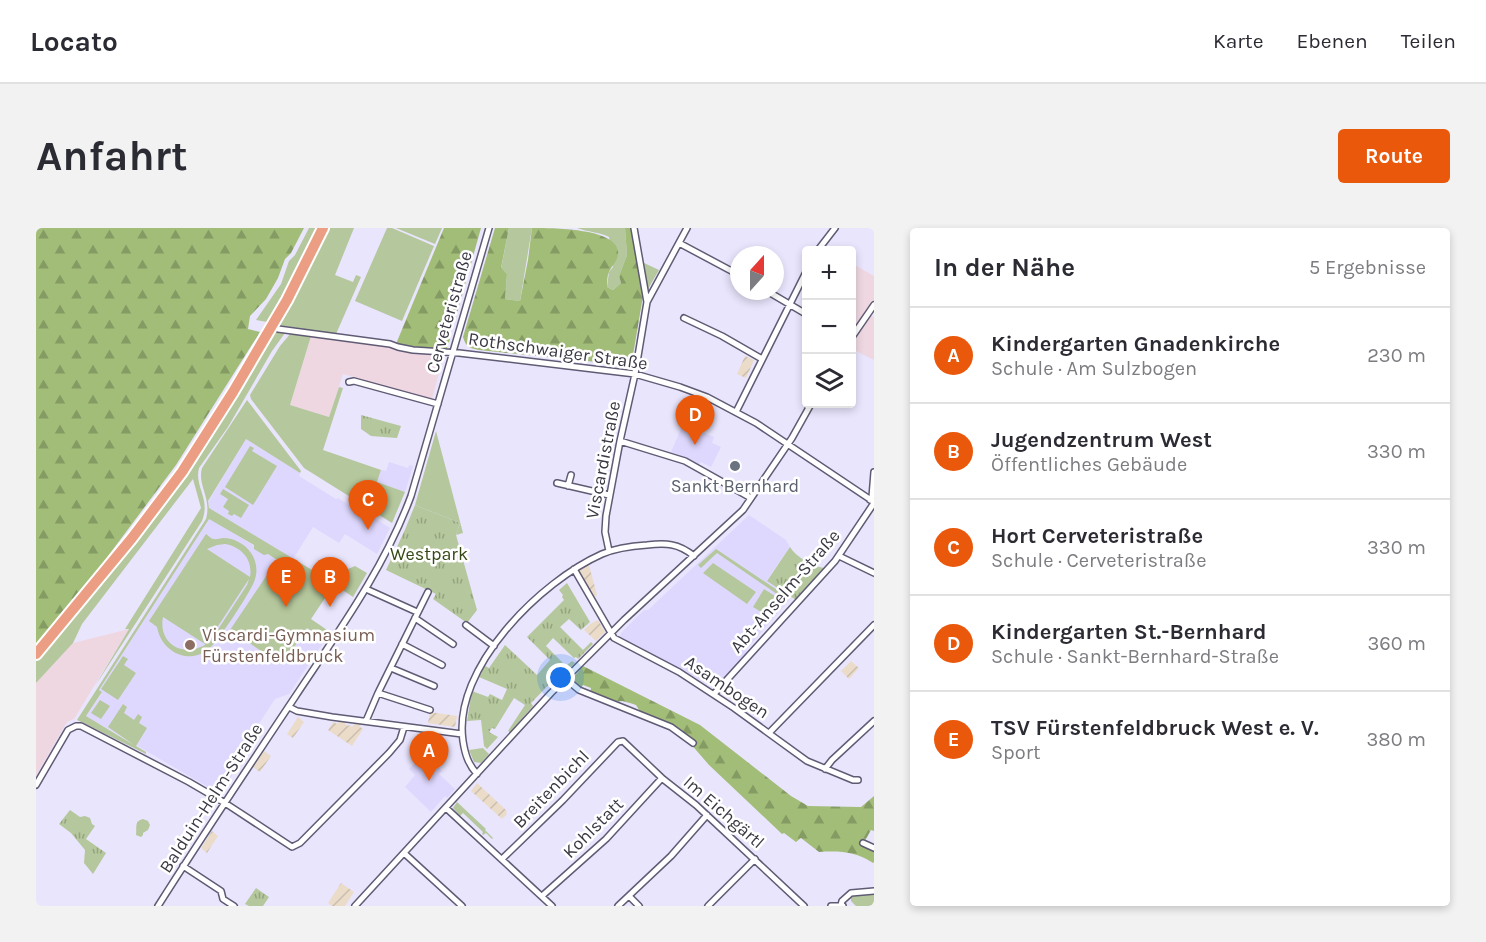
<!DOCTYPE html>
<html lang="de">
<head>
<meta charset="utf-8">
<style>
  :root { --surface:#fff; --page:#f2f2f3; --text:#2b2b33; --muted:#7c7c81; --line:#e1e1e2; --accent:#ea580c }
  body { margin:0; font-family:Karla,sans-serif; background:var(--page); color:var(--text) }
  .controls { position:absolute; right:18px; top:18px; display:grid; overflow:hidden; border-radius:6px; box-shadow:0 3px 9px #0003 }
  .controls button { width:54px; height:54px; display:grid; place-items:center; padding:0; border:0; border-bottom:2px solid var(--line); background:var(--surface); color:var(--text); font:30px sans-serif }
  .compass { position:absolute; left:694px; top:18px; width:54px; height:54px; border-radius:50%; background:var(--surface); box-shadow:0 3px 9px #0003; rotate:21deg }
  .you { position:absolute; left:525px; top:450px; width:21px; height:21px; margin:-15px; border:4px solid #fff; border-radius:50%; background:#1a73e8; box-shadow:0 0 0 9px #1a73e833 }
  .badge { display:grid; place-items:center; width:39px; height:39px; border-radius:50%; background:var(--accent); color:#fff; font-size:20px; font-weight:700 }
  .pin { position:absolute; translate:-50% -50px; filter:drop-shadow(0 2px 3px #0008) }
  .pin::after { content:''; position:absolute; top:32px; width:21px; height:18px; background:inherit; clip-path:polygon(0 0,100% 0,50% 100%) }
  .list { margin:0; padding:0; list-style:none }
  h2 { display:flex; justify-content:space-between; align-items:center; height:78px; margin:0; padding:0 24px; font-size:26px }
  h2 small { font-size:20px; font-weight:400; color:var(--muted) }
  .list li { display:grid; grid-template-columns:39px 1fr auto; gap:18px; align-items:center; box-sizing:border-box; height:96px; padding:0 24px; border-top:2px solid var(--line) }
  .list b { display:block; font-size:22px; white-space:nowrap }
  .list p { margin:0; font-size:20px; white-space:nowrap; color:var(--muted) }
  .list em { font-size:20px; font-style:normal; color:var(--muted) }
  .icon { flex:none; width:33px; height:33px; fill:none; stroke:currentColor; stroke-width:2; stroke-linecap:round; stroke-linejoin:round }
  .map { position:relative; flex:none; width:838px; height:678px; overflow:hidden; border-radius:6px }
  header { display:flex; align-items:center; gap:36px; box-sizing:border-box; height:84px; padding:0 30px; background:var(--surface); border-bottom:2px solid var(--line) }
  header strong { font-size:28px }
  nav { display:flex; gap:33px; margin-inline-start:auto; font-size:21px }
  .intro { display:flex; align-items:center; justify-content:space-between; box-sizing:border-box; height:144px; padding:0 36px }
  h1 { margin:0; font-size:42px }
  .button { padding:15px 27px; border-radius:6px; background:var(--accent); color:#fff; font-size:21px; font-weight:700 }
  main { display:flex; gap:36px; padding:0 36px }
  aside { flex:1; background:var(--surface); border-radius:6px; box-shadow:0 3px 9px #0003 }
  .map>svg:first-child { display:block }
  .commercial { fill:#efd7e2 }
  .industrial { fill:url(#industrial-furrows) }
  .built { fill:#dfd8fe }
  .green { fill:#b5c79c; fill-rule:evenodd }
  .forest { fill:url(#forest-firs) }
  .park { fill:url(#park-tufts) }
  .lines { fill:none; stroke-linecap:round; stroke-linejoin:round }
  .street-casing { stroke:#605b74; stroke-width:8 }
  .highway-casing { stroke:#fff; stroke-width:14 }
  .street { stroke:#fff; stroke-width:5 }
  .highway { stroke:#eb9e83; stroke-width:10 }
  .worship-dot { fill:#6b7280; stroke:#fff; stroke-width:2 }
  .education-dot { fill:#8d6e63; stroke:#fff; stroke-width:2 }
  .labels { text-anchor:middle; stroke-width:5; stroke-linejoin:round; paint-order:stroke }
  .street-label { font-size:18px; fill:#3b3944; stroke:#fff }
  .worship-label { font-size:18px; fill:#5b616d; stroke:#fff }
  .park-label { font-size:18px; fill:#364816; stroke:#fff }
  .education-label { font-size:18px; fill:#785e54; stroke:#fff; text-anchor:start }
</style>
</head>
<body>
<header>
<strong>Locato</strong>
<nav><a>Karte</a><a>Ebenen</a><a>Teilen</a></nav>
</header>
<div class="intro"><h1>Anfahrt</h1><a class="button">Route</a></div>
<main>
<div class="map">
<svg width="838" height="678" viewBox="0 0 838 678">
  <defs>
    <pattern id="industrial-furrows" width="10" height="10" patternUnits="userSpaceOnUse" patternTransform="scale(1.5)"><rect width="10" height="10" fill="#eadcc9"/><path d="M-1 1l2-2M0 10L10 0M9 11l2-2" fill="none" stroke="#cabeae"/></pattern>
    <pattern id="forest-firs" width="22" height="20" patternUnits="userSpaceOnUse" patternTransform="scale(1.5)"><rect width="22" height="20" fill="#a2bd78"/><path d="M5 1l3.5 6h-7zM16 11l3.5 6h-7z" fill="#859b64"/></pattern>
    <pattern id="park-tufts" width="24" height="20" patternUnits="userSpaceOnUse" patternTransform="scale(1.5)"><rect width="24" height="20" fill="#b5c79c"/><path d="M3 7l-1-3M5 7V3M7 7l1-3M15 17l-1-3M17 17v-4M19 17l1-3" fill="none" stroke="#94a381"/></pattern>
  </defs>
  <rect width="100%" height="100%" fill="#e9e5fd"/>
  <path class="commercial" d="M819,37L838,48V73L816,107V43Z
    M834,87L838,89V132L816,121V113Z
    M275,108L408,127L396,171L307,146L293,189L254,177Z
    M93,401L38,491L31,494L0,548V455L37,415Z"/>
  <path class="industrial" d="M709,128L718,132L710,150L701,146Z
    M553,337L561,367L558,369H556L541,344Z
    M562,392L569,404L560,413L548,402L554,396Z
    M815,433L823,440L813,451L805,443Z
    M394,484L421,488L419,499L392,495Z
    M262,489L268,494L257,510L251,506Z
    M303,493L310,494L309,496L312,498L313,497L316,499L319,495L325,496L324,499L327,501L316,518L292,502L297,494L301,496Z
    M228,523L235,528L224,544L217,539Z
    M441,555L471,583L470,585L471,586L466,591L435,563Z
    M176,603L182,608L171,625L165,620Z
    M305,655L318,664L309,678H296L292,675Z"/>
  <path class="built" d="M647,196L678,209L676,215L685,219L675,239L665,234L663,237L651,230L635,224Z
    M210,211L264,245L263,248L300,271L302,270L323,283L324,281L354,300L341,326L309,306L303,315L277,299L257,331L173,280L172,274Z
    M353,234L372,240L373,237L377,238L369,264L341,254L345,242L350,243Z
    M713,287L750,312L754,319L731,352L756,369L710,422L712,425L684,456L677,458L669,455L642,439L584,409L585,405L608,382H612Z
    M173,290L241,332L194,403L271,400L289,412L253,466L239,471L213,511L210,526L184,566L50,488L66,465L63,462Z
    M388,525L402,537L401,538L406,543L403,546L419,561L411,570L409,568L395,584L369,559L379,547L373,541Z"/>
  <path class="green" d="M273,0H281L263,37L231,94L220,92L245,56L253,33L259,27Z
    M292,0H318L299,47L317,54L320,47L325,49L300,106L242,97Z
    M351,0H356L398,18L366,93L319,73Z
    M360,0H406L399,16Z
    M473,0H496L484,73L469,71L471,46L465,41Z
    M541,0H589L591,27L583,48L585,55L577,62L571,59L573,44L577,39L573,9C563,4 552,4 541,0Z
    M606,34L623,42L612,61H611Z
    M237,103L249,105L236,123L192,199L163,240C158,259 175,270 166,293L59,458L93,401H89L165,280L157,251L46,396L37,415L0,455V433L39,389L100,312Z
    M255,105L275,108L254,177L293,189L303,159L307,160L287,222L345,242L341,254L369,264L356,295L268,240L215,171L214,167L244,118Z
    M211,172L265,243L264,245L210,211L172,273L173,280L286,348L276,353L293,364L275,391L294,404L289,412L271,400L246,437L194,402L241,332L232,326L228,327L218,321V317L173,291L63,462L66,464L50,488L98,517L72,499L87,476L91,479L88,485L98,492L102,486L106,489L103,495L111,500L100,518L110,524V526L41,492L170,291C176,270 161,257 166,240Z
    M400,203L427,305L420,307L424,295L379,277Z
    M214,218L218,220L216,223L241,238L217,277L189,259Z
    M187,261L213,277L205,290L198,286L196,288L192,286L193,283L187,279L192,271L184,266Z
    M170,306C173,308 175,311 178,311C181,312 184,310 187,310C198,310 209,316 215,325C220,332 222,342 219,351C217,361 181,415 173,421C152,438 125,423 121,399L113,393ZM189,316C206,319 217,332 214,349L171,321L181,317ZM213,351L211,357L177,409L171,415ZM127,389L169,416V417C146,430 122,415 127,389Z
    M680,321L683,323L753,370L751,373L681,325L665,340L662,337Z
    M677,335L720,364L711,376L667,345Z
    M319,338L331,345L317,369L305,361L302,366L287,357L290,352L296,355L305,344Z
    M728,361L739,368L727,385L717,379Z
    M87,428L92,431L88,437L100,445L82,472L65,461Z
    M64,472L74,478L65,491L55,485Z
    M421,574L450,601L449,602L457,610L456,611L450,605L447,607L446,606L447,604L427,585L424,588L417,580Z
    M838,665V678H820L815,673V669L825,666Z"/>
  <path class="forest" d="M0,0H268L255,25L249,31L242,50L230,71L214,88L212,101L224,104L140,237L31,383L0,419Z
    M408,0H445L420,89L411,87L405,107L414,111L410,123L360,116Z
    M459,0H473L465,40L471,46L469,71L484,73L492,32L496,0C516,0 579,0 582,23C583,32 576,37 573,44C571,48 571,54 571,59L577,62L585,55L583,48L591,27L589,0H597L607,68L596,133L590,137L443,122C433,120 430,119 427,109Z
    M547,438L664,497L755,568L772,578L825,579L838,568V603L835,602L826,618L838,623V634L837,635C819,623 803,623 783,624L765,610L760,614L748,605L746,606L673,537L641,500L611,488L605,485L600,477L594,475L586,473L578,474L554,465L555,460L547,457L545,460L538,455L536,451Z"/>
  <path class="park" d="M325,187L365,198L361,210L335,208L325,201Z
    M379,277L424,295L420,307L441,382L431,395L397,371L400,366L350,342L368,304Z
    M754,319C760,329 776,338 788,340L760,372L731,353Z
    M531,355L554,394L545,402L533,391L524,399L547,422L555,414L557,416L542,431L540,429L538,430L517,410L510,418L530,438L536,433L539,435L530,444L527,442L495,475L497,478L474,504L472,503L489,477L478,470L459,501L456,500L453,504L462,509L451,521L448,518L445,492L431,493L436,463L452,469L454,466L466,472L471,461L443,449L449,438L453,440L469,417L501,447L514,432L491,409L528,372L526,369L527,367L523,362Z
    M447,520L453,526L445,535L438,534L433,522Z
    M34,582L44,589L49,588L54,590L56,596L59,598L50,611L70,625L57,646L48,635L49,622L35,605L23,596Z
    M107,591L112,593L114,597L112,602L107,605V607L105,609L100,607C101,600 98,593 107,591Z
    M220,660L233,669L227,678H213L209,676Z"/>
  <g class="lines">
    <g class="street-casing">
      <path id="street" d="M598,0L611,74
        M643,15L703,47
        M782,22L799,0
        M731,63L770,86
        M648,90L686,108L726,131
        M242,101L354,116L362,119L377,122L423,125L599,146L644,159L671,169L720,195L838,274
        M816,109L838,77
        M313,154L318,153L402,176
        M700,184L770,44
        M584,213L649,233L715,270
        M521,255L573,267
        M532,258L535,247
        M834,272L836,269L838,244
        M573,323L569,304L570,288L584,213L599,146L611,74L651,0
        M803,328L838,345
        M538,341L578,410L643,444L698,480L771,533L817,552H822
        M330,361L381,384
        M379,390L417,416
        M430,397L458,418
        M366,416L406,437
        M355,440L398,458
        M530,451L543,462L635,499L657,515
        M342,465L394,482
        M678,466L799,333L838,275
        M253,479L261,483L296,489L426,506
        M330,493L342,465L392,364
        M733,505L838,397
        M789,541L796,532L838,493
        M441,546C432,536 429,526 427,513C416,440 505,353 566,326C580,320 596,318 611,317C630,315 642,315 658,328
        M0,557L32,502L40,498H45L153,554L189,575L256,619L264,615L353,525L364,512L368,499
        M410,580L516,678
        M827,615L838,620
        M368,625L426,678
        M466,631L527,572L582,514L587,513L627,551L660,577L768,678
        M147,638L185,663L187,671L198,678
        M506,668L570,611L626,550
        M593,668L603,678
        M805,677L806,673L815,665L838,663
        M122,678C167,607 213,538 259,469C302,404 348,341 375,268L453,0
        M319,678L515,465L588,392L707,282L756,210L775,176
        M582,678L635,628L671,587
        M672,678L719,631
        M795,678H807"/>
    </g>
    <g class="highway-casing">
      <path id="highway" d="M0,426L96,310L146,244L197,164L251,72L287,0"/>
    </g>
    <use href="#street" class="street"/>
    <use href="#highway" class="highway"/>
  </g>
  <circle class="worship-dot" cx="699" cy="238" r="6"/>
  <circle class="education-dot" cx="154" cy="417" r="6"/>
  <g class="labels">
    <g class="street-label">
      <text transform="translate(413 84) rotate(-74)" y="6">Cerveteristraße</text>
      <text transform="translate(522 123) rotate(8)" y="6">Rothschwaiger Straße</text>
      <text transform="translate(567 232) rotate(-79)" y="6">Viscardistraße</text>
      <text transform="translate(749 363) rotate(-49)" y="6">Abt-Anselm-Straße</text>
      <text transform="translate(691 459) rotate(34)" y="6">Asambogen</text>
      <text transform="translate(515 561) rotate(-46)" y="6">Breitenbichl</text>
      <text transform="translate(175 570) rotate(-57)" y="6">Balduin-Helm-Straße</text>
      <text transform="translate(688 584) rotate(41)" y="6">Im Eichgärtl</text>
      <text transform="translate(557 600) rotate(-45)" y="6">Kohlstatt</text>
    </g>
    <g class="worship-label">
      <text x="699" y="264">Sankt Bernhard</text>
    </g>
    <g class="park-label">
      <text x="393" y="332">Westpark</text>
    </g>
    <g class="education-label">
      <text x="166" y="413">Viscardi-Gymnasium<tspan x="166" dy="21">Fürstenfeldbruck</tspan></text>
    </g>
  </g>
</svg>
<div class="controls">
<button>+</button>
<button>−</button>
<button><svg class="icon" aria-label="layers" viewBox="0 0 24 24"><path d="M12 4l9 5-9 5-9-5zM3 14l9 5 9-5"/></svg></button>
</div>
<svg class="compass" viewBox="-18 -18 36 36"><path d="M0-13l5 13h-10z" fill="#e53935"/><path d="M0 13l5-13h-10z" fill="#7c7c81"/></svg>
<div class="you"></div>
<div class="pin badge" style="left:393px;top:553px">A</div>
<div class="pin badge" style="left:294px;top:379px">B</div>
<div class="pin badge" style="left:332px;top:302px">C</div>
<div class="pin badge" style="left:659px;top:217px">D</div>
<div class="pin badge" style="left:250px;top:379px">E</div>
</div>
<aside>
<h2>In der Nähe<small>5 Ergebnisse</small></h2>
<ul class="list">
<li><span class="badge">A</span><div><b>Kindergarten Gnadenkirche</b><p>Schule · Am Sulzbogen</p></div><em>230 m</em></li>
<li><span class="badge">B</span><div><b>Jugendzentrum West</b><p>Öffentliches Gebäude</p></div><em>330 m</em></li>
<li><span class="badge">C</span><div><b>Hort Cerveteristraße</b><p>Schule · Cerveteristraße</p></div><em>330 m</em></li>
<li><span class="badge">D</span><div><b>Kindergarten St.-Bernhard</b><p>Schule · Sankt-Bernhard-Straße</p></div><em>360 m</em></li>
<li><span class="badge">E</span><div><b>TSV Fürstenfeldbruck West e. V.</b><p>Sport</p></div><em>380 m</em></li>
</ul>
</aside>
</main>
</body>
</html>
